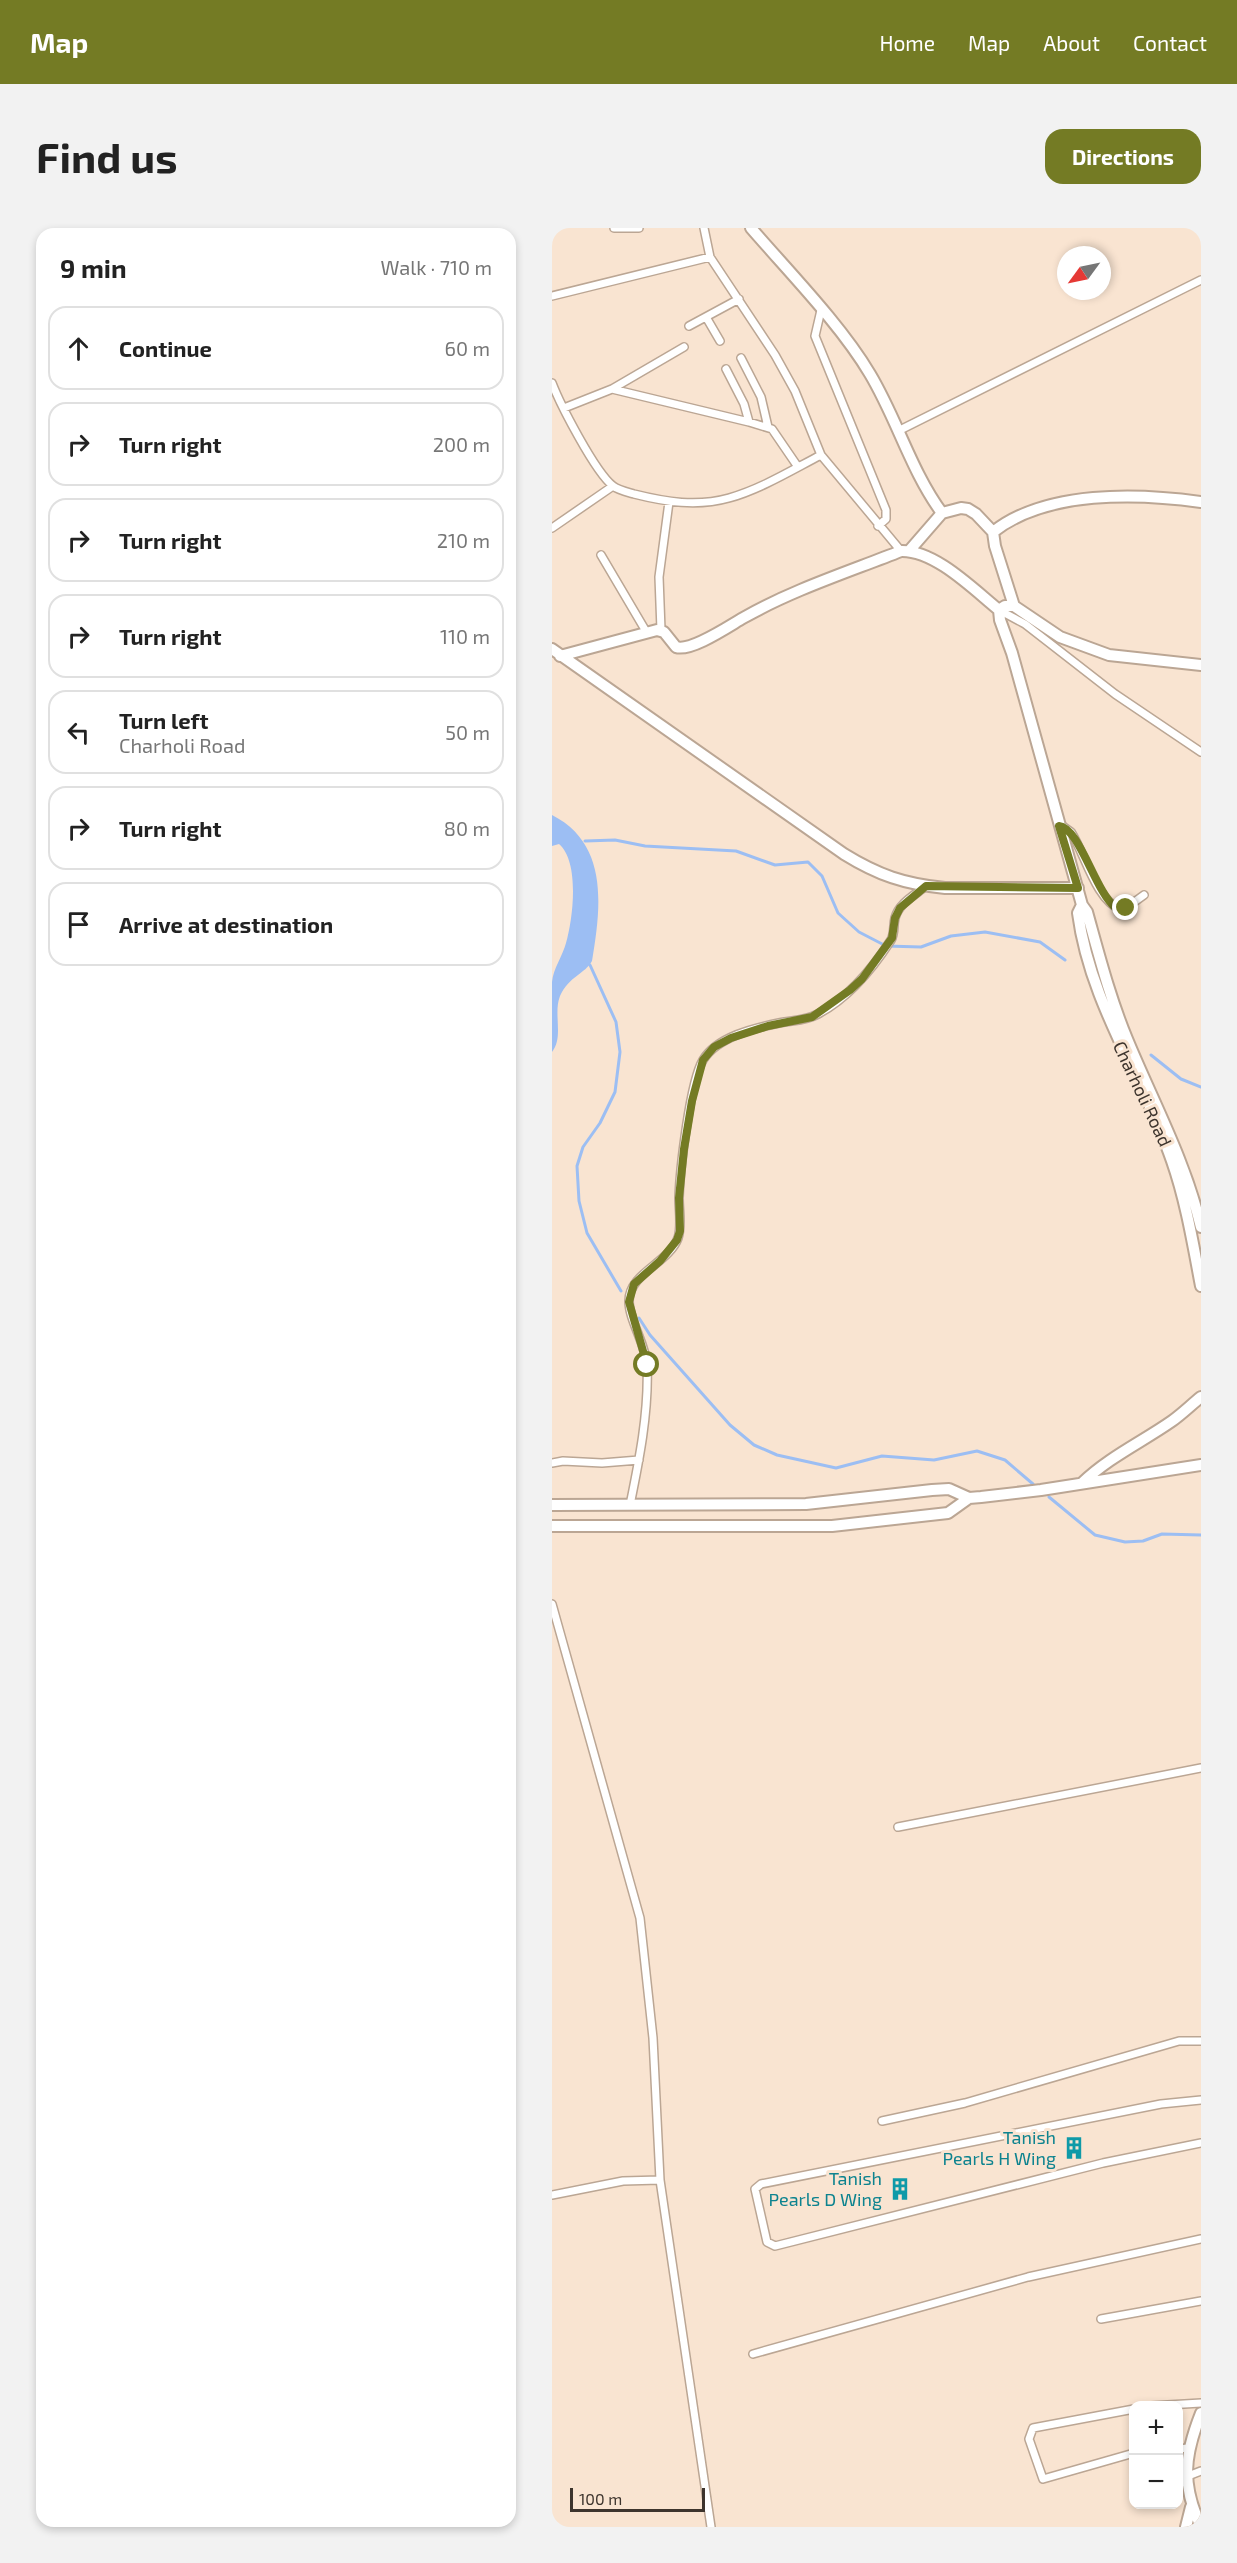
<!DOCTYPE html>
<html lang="en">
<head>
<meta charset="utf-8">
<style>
  :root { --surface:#fff; --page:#f2f2f2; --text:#222; --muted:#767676; --line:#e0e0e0; --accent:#747b24 }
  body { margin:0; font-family:"Exo 2",sans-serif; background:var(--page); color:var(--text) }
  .controls { position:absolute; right:18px; bottom:18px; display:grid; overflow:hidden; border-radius:12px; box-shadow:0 3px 9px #0003 }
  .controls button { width:54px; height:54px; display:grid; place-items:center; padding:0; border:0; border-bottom:2px solid var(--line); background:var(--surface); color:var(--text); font:30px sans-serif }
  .compass { position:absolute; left:505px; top:18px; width:54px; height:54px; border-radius:50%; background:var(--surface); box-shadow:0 3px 9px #0003; rotate:237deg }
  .scale { position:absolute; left:18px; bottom:15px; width:135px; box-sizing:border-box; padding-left:6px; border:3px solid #3d342d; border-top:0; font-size:16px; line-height:21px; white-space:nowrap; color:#3d342d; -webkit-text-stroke:4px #f9e4d1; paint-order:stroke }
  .stop { position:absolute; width:18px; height:18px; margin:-14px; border:4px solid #747b24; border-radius:50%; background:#fff }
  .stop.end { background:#747b24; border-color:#fff; box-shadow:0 2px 6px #0008 }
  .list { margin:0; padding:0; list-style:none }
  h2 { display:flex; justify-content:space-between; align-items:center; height:78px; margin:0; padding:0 24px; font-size:26px }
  h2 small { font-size:20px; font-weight:400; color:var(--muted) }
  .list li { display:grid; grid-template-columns:39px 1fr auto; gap:18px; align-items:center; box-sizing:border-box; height:84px; margin:0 12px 12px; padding:0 12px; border:2px solid var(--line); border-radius:18px }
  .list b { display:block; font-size:22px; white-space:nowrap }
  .list p { margin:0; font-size:20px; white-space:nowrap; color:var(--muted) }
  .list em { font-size:20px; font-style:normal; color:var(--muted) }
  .icon { flex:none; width:33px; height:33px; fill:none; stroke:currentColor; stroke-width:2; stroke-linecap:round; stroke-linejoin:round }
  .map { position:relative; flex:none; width:649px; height:2299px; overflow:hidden; border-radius:18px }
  header { display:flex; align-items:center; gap:36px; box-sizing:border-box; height:84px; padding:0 30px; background:var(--accent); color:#fff }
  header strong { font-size:28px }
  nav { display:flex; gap:33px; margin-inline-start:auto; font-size:21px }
  .intro { display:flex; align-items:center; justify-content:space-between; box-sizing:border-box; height:144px; padding:0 36px }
  h1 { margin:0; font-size:42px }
  .button { padding:15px 27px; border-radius:18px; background:var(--accent); color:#fff; font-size:21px; font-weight:700 }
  main { display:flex; gap:36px; padding:0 36px }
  aside { flex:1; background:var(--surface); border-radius:18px; box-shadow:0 3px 9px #0003 }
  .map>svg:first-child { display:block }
  .water { fill:#9cbef3 }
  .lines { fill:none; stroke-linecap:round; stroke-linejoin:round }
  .stream { stroke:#9cbef3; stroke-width:3 }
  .street-casing { stroke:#bba694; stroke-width:10 }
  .secondary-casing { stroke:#bba694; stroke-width:14 }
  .street { stroke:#fff; stroke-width:7 }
  .secondary { stroke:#fff; stroke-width:10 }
  .route { stroke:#747b24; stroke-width:8 }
  .labels { text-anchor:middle; stroke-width:6; stroke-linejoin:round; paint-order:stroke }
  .street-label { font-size:18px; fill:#3d342d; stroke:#f9e4d1 }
  .culture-label { font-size:18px; fill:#0d838f; stroke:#f9e4d1; text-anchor:end }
</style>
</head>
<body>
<header>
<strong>Map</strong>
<nav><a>Home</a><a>Map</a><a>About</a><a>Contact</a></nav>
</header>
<div class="intro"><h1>Find us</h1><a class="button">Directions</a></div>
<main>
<aside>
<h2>9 min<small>Walk · 710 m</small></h2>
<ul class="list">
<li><svg class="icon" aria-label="ahead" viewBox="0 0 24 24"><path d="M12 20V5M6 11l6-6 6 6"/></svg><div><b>Continue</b></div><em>60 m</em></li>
<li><svg class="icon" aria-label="right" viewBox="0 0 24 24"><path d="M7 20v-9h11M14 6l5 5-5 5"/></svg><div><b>Turn right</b></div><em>200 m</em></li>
<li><svg class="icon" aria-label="right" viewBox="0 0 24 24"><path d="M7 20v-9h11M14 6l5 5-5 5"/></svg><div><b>Turn right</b></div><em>210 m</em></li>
<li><svg class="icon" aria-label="right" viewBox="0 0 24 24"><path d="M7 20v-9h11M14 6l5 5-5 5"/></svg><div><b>Turn right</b></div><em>110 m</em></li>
<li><svg class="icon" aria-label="left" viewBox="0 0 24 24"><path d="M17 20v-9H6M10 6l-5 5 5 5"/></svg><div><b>Turn left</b><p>Charholi Road</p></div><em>50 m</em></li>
<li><svg class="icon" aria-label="right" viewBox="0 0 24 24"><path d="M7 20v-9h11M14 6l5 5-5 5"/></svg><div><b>Turn right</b></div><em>80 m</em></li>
<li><svg class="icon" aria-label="arrive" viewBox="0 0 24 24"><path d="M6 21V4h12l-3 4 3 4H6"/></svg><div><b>Arrive at destination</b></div></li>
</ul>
</aside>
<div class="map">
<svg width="649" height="2299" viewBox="0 0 649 2299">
  <rect width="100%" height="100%" fill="#f9e4d1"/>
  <path class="water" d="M0,587C57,616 49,679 40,733C33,746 17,748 8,768C1,786 12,809 0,824C0,801 0,777 0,754C1,741 11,727 14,715C21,691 28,634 7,616L0,618Z"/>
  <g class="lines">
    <path class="stream" d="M33,613L63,612L93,618L184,623L223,637L256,634L270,648L286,685L307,704L334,718L369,719L399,708L433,704L488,714L513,732
      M38,737L64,794L68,824L63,864L48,895L31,919L25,938L27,973L35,1005L69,1063
      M599,827L629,851L649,859
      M87,1090L98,1107L178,1197L202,1217L225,1227L284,1240L330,1228L382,1232L425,1223L453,1232L481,1256
      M497,1269L543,1307L573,1314L591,1313L610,1306L649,1307"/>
    <g class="street-casing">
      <path id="street" d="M62,0H87
        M152,0L158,29
        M0,68L158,29L223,127L243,163L269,227L349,323
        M269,82L263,108L334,282V291L326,298
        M154,89L168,113
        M137,98L187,71
        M189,130L209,169L216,199
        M174,141L192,176L197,194
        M0,155C8,176 43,244 61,258C66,262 75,264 82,266C114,274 145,279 177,270C209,261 240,242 269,227
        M60,161L132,119
        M12,180L60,161L197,194L220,201L246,239
        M346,203L649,52
        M0,300L61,258
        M49,327L95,405
        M447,382L473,396L563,466L649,524
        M109,402L107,349L117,274
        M507,598L512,599L519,604C533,626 544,672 568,681L574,680L592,667
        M0,1235L11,1233L50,1235L87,1232
        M78,1277C87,1233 97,1184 95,1138C94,1116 77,1093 77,1073C77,1045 117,1035 126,1010C130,998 127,983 127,970C128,941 138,854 151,832C165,809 202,800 227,795C241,792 253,793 266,786C296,770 321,740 339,712C343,705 341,698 343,690C347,675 363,667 374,658
        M0,1376L88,1690L101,1810L108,1952
        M346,1599L649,1540
        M649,1872L609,1876L209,1956L203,1961L215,2014L223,2018L551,1935L649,1915
        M330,1893L413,1875L627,1813H649
        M0,1967L71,1953L108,1952L159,2299
        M549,2091L649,2073
        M201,2126L476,2049L649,2011
        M599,2178L649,2175
        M582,2181L481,2200L477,2211L491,2251L582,2225
        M626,2221L636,2220
        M636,2248L649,2243"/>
    </g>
    <g class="secondary-casing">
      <path id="secondary" d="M199,0C237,44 289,97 318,146C345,191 359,243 390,285L357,323
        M390,285L409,280L416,281L424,286L441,304L443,318L462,378
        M441,304C494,262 586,265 649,274
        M447,382L448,392L460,425L530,677L535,684C547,727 558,770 575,811C601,874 633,932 649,999
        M447,382L453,378H462L508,409L557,427L649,437
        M0,421L292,626C326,647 352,656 393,660H526
        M8,428L105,402L112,404L124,419C139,424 177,398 191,390C240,362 296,344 349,323C383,322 421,361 447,382
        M530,677L526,685C538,776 591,848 620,933C634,973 641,1016 649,1058
        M530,1255C557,1229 590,1214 620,1193C630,1186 639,1177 649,1169
        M0,1277L254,1276L380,1262L397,1261L417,1270L429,1269L489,1262L649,1237
        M0,1298H280L396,1285L417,1270
        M634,2299L639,2279
        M649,2299C629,2256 632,2228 649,2185"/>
    </g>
    <use href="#street" class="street"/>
    <use href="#secondary" class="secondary"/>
  </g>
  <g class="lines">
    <path class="route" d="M95,1137L77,1074L82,1056L108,1033L125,1012L128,1003L127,970L132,921L140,873L151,832L162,819L179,810L216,798L260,789L298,762L310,751L340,710L343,690L348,680L374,658L526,660L507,598C528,600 543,664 564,680H574"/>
  </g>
  <defs>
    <g id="building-bare" transform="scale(1.8)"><path d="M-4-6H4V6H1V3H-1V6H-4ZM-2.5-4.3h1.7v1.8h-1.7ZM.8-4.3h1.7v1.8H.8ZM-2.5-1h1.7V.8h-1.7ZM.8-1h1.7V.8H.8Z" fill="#0f9aa8" stroke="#f9e4d1" stroke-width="2.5" paint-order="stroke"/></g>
  </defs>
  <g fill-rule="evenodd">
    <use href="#building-bare" x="522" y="1920"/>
    <use href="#building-bare" x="348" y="1961"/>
  </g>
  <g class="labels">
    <g class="street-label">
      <text transform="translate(590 866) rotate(65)" y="6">Charholi Road</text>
    </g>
    <g class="culture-label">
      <text x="504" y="1916">Tanish<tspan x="504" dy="21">Pearls H Wing</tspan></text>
      <text x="330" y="1957">Tanish<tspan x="330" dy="21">Pearls D Wing</tspan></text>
    </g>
  </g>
</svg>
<div class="controls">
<button>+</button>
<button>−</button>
</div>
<svg class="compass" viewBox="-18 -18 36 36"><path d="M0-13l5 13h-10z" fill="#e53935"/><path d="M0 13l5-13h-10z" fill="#767676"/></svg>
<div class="scale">100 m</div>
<div class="stop" style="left:95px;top:1137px"></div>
<div class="stop end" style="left:574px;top:680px"></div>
</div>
</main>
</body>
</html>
